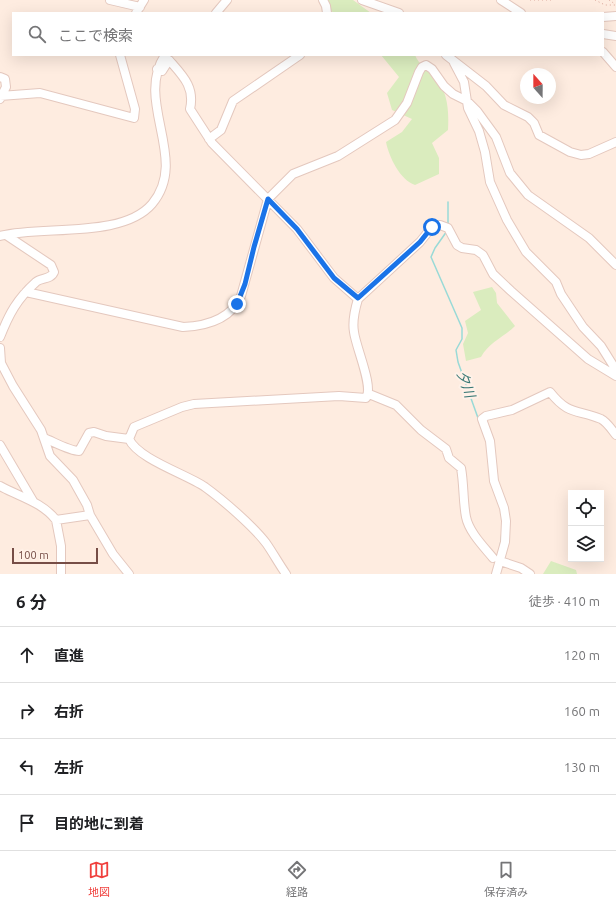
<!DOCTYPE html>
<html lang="ja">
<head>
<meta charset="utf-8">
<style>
  :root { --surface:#fff; --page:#f2f2f2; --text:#202124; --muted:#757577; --line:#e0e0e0; --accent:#f0403d }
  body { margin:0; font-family:Ubuntu,"Noto Sans JP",sans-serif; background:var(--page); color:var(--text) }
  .controls { position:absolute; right:12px; bottom:12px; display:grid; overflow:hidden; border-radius:0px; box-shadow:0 4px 16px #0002 }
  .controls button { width:36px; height:36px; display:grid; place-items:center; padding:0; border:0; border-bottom:1px solid var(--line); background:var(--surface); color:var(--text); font:20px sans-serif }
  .compass { position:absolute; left:520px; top:68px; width:36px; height:36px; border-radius:50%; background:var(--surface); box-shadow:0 4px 16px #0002; rotate:339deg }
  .scale { position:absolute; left:12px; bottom:10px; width:86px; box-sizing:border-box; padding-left:4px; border:2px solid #764d46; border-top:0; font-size:11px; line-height:14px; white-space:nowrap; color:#764d46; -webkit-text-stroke:3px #fff1e8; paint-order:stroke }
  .stop { position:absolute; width:12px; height:12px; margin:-9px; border:3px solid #1a73e8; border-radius:50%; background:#fff }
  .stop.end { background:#1a73e8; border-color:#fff; box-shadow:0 1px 4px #0008 }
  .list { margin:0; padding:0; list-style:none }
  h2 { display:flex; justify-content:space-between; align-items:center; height:52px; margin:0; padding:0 16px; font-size:17px }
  h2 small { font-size:13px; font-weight:400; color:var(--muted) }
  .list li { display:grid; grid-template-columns:26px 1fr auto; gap:12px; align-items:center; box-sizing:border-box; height:56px; padding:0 16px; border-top:1px solid var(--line) }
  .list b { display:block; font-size:15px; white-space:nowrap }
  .list em { font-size:13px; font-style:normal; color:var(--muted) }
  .icon { flex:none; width:22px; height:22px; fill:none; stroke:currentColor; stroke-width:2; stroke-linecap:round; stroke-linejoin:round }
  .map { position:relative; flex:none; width:616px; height:574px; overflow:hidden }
  .search { position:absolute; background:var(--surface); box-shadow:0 4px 16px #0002; left:12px; right:12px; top:12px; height:44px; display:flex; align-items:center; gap:10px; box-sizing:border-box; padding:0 14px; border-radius:0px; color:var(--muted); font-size:15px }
  .sheet { height:276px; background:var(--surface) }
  nav { display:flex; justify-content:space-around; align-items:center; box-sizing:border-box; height:56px; border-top:1px solid var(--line); background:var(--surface); font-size:11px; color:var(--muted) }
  nav a { display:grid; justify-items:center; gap:2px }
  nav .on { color:var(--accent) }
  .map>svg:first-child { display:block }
  .green { fill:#daecbe }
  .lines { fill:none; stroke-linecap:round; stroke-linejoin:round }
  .stream { stroke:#99dad7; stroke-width:1.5 }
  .minor-casing { stroke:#e4c8be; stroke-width:10 }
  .path { stroke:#d9a599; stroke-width:1; stroke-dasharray:1 3; stroke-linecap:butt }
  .minor { stroke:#fff; stroke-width:8 }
  .route { stroke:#1a73e8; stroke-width:5 }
  .labels { text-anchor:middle; stroke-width:4; stroke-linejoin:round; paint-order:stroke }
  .water-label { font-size:14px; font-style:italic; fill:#367673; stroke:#fff1e8 }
</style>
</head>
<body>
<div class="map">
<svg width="616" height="574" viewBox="0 0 616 574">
  <rect width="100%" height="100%" fill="#feece0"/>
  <path class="green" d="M325,0H353L371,13H333Z
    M381,55H415C419,65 427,68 434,76C448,91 449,110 448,130L432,143L439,158V174L415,185C400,180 389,157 386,142L402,132L412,119L392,110L387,93L399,77Z
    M492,287L496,293L497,303L515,326C504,337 489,342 481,357L466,361L463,344L468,333L465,321L481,310L473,292Z
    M551,561L576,570L577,574H543Z"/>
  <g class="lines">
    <path class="stream" d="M448,226V202
      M447,231L435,248L431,257L462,328V339L456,350L458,362L483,432
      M500,547L502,533"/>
    <g class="minor-casing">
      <path id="minor" d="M110,0L140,7
        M323,0L326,6L327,13
        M362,0L399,13
        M501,0L521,13
        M136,13L144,0
        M216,13L227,0
        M603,17L616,16
        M603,34L616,36
        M603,52L616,67
        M446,55L486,86L504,105L528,117L534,123L539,135L570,152L581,155L589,154L616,142
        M454,63L464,82L468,108L479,131L485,152L490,182L507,220L526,252L556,282L561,294L583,327L601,346L616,370
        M157,69L162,71L169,60C183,76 195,87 190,109L212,143L297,229L334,278L358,299
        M0,77L5,79L6,87L0,99
        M0,96L40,93L134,118L135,109L120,55
        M209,139L221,130L233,101L300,55
        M0,236C42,225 122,239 152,204C190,159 134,102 165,55
        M26,292L183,327C206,326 231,319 241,296L268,199L293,174L338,156L395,120L407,103L419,72L422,67L426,65L432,69L444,86L453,94L467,101L477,111L496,137L510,173L528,195L589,238L616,265
        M0,337C9,314 17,299 36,282C41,277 51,280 54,272L51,265L6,235
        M0,348L1,363L13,386L41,430L50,456L73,480L87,505L90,515L113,554L129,574
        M369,394L396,405L421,430L446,449L449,458L461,468C464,484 463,502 466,517C469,532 484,547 493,558
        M44,438C54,442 70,451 79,451L89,433L94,432L106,436L129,439
        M0,445L33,501
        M0,486C20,497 42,502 56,520L90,515
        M56,520L61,546V574
        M500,561L521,568L530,574
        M286,574C279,564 273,553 266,543C253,526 223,500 205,487C186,474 138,459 129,439L134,427L182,407L194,404L339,396L366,398C374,387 356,348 354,332C352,321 355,309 358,299L420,242L432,227L440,225L448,228L457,245L462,248L476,250L483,255L493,274L511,291L588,359L616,376
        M496,574L505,542L506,521L504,508L494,481L490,441L482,419L486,416L512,410L550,392C569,416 577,409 601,419C607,422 612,430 616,435"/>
    </g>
    <path class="path" d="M530,0H554
      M595,0L605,5H616
      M609,0L615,4"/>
    <use href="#minor" class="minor"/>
  </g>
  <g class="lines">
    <path class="route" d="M237,304L245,284L254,247L268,199L297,229L334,278L358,298L420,242L432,227"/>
  </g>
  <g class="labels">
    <g class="water-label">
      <text transform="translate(466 384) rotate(70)" y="5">夕川</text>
    </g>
  </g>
</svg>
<div class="controls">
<button><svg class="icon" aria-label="locate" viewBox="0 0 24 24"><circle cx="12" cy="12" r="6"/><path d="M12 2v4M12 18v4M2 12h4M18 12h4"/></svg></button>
<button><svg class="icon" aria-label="layers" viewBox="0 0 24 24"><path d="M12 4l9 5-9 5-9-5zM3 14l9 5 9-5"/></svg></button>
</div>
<svg class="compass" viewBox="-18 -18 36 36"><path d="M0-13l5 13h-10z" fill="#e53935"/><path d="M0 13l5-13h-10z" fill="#757577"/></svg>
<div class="scale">100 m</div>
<div class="stop" style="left:432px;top:227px"></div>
<div class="stop end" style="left:237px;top:304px"></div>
<div class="search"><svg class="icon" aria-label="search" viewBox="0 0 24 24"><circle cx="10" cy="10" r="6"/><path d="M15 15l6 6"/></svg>ここで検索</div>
</div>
<section class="sheet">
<h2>6 分<small>徒歩 · 410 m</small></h2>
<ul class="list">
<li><svg class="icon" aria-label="ahead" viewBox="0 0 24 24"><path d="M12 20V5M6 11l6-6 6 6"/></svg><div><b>直進</b></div><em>120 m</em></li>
<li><svg class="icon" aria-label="right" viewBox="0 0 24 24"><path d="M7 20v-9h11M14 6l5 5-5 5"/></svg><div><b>右折</b></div><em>160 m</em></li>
<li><svg class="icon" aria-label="left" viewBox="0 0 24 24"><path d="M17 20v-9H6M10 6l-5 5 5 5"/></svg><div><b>左折</b></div><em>130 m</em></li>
<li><svg class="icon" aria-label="arrive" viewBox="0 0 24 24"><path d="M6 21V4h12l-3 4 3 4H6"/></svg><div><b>目的地に到着</b></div></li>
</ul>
</section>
<nav>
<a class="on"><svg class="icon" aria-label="map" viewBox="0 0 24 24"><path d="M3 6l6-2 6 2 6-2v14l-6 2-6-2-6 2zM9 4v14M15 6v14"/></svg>地図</a>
<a><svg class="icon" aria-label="directions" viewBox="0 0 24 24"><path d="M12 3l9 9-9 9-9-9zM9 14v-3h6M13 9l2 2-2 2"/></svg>経路</a>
<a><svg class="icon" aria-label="saved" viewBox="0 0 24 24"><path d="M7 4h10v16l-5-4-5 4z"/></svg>保存済み</a>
</nav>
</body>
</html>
